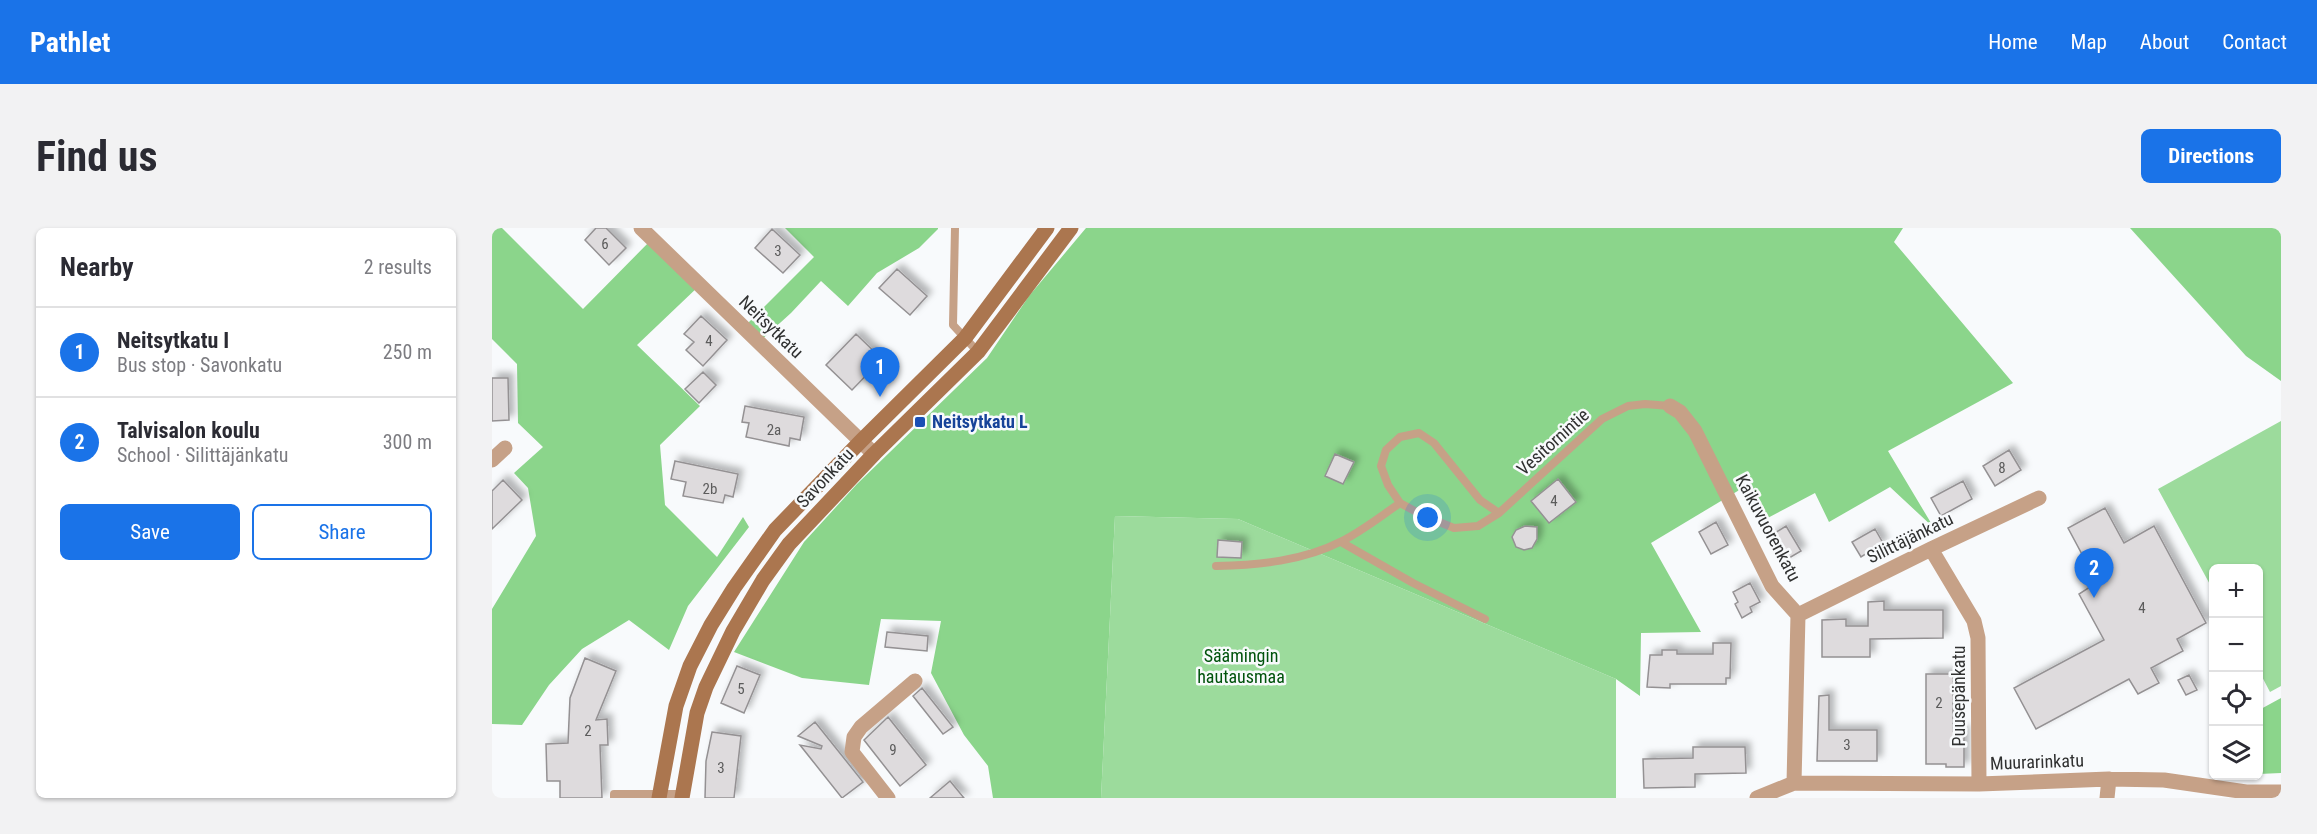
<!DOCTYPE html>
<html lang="en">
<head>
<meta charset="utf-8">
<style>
  :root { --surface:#fff; --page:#f2f2f3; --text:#2b2b33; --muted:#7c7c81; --line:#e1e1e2; --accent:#1a73e8 }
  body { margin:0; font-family:"Roboto Condensed",sans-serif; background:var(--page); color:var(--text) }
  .controls { position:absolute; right:18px; bottom:18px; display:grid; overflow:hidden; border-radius:9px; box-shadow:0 2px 4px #0004 }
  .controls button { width:54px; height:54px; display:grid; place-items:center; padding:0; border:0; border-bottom:2px solid var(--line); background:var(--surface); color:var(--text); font:30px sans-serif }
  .you { position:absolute; left:936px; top:290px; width:21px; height:21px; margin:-15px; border:4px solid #fff; border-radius:50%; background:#1a73e8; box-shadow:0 0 0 9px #1a73e833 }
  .badge { display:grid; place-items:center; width:39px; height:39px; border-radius:50%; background:var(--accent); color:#fff; font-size:20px; font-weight:700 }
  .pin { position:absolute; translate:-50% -50px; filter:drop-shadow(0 2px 3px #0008) }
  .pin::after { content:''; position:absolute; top:32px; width:21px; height:18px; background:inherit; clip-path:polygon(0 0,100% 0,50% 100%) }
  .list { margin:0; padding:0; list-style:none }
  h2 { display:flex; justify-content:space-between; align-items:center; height:78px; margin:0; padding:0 24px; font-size:26px }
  h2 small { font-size:20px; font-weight:400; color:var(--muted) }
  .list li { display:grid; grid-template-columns:39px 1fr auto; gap:18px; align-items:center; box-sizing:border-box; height:90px; padding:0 24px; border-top:2px solid var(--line) }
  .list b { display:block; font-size:22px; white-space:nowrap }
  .list p { margin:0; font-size:20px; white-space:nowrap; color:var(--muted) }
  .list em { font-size:20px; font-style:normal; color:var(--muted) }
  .actions { display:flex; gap:12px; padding:18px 24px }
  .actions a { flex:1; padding:14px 0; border:2px solid var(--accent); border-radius:9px; text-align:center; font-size:21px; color:var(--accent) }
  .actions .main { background:var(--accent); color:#fff }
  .icon { flex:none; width:33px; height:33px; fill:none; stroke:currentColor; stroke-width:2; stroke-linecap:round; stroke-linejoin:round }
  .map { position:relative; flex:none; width:1789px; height:570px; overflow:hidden; border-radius:9px }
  header { display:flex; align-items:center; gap:36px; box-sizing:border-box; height:84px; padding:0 30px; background:var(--accent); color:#fff }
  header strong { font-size:28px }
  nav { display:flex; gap:33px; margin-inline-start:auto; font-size:21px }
  .intro { display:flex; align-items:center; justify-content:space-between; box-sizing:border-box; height:144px; padding:0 36px }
  h1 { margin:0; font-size:42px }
  .button { padding:15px 27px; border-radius:9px; background:var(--accent); color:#fff; font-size:21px; font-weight:700 }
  main { display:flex; gap:36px; padding:0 36px }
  aside { flex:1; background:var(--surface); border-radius:9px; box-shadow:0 2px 4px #0004 }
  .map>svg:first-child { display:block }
  .green { fill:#9cdb9c }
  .forest { fill:#8bd58b }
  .building { fill:#dedbdd; stroke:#949193; stroke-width:1.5; filter:url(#shadow) }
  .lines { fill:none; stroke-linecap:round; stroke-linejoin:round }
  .lane { stroke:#c6a187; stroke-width:8 }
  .street { stroke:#c6a187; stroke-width:15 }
  .secondary { stroke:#ab764f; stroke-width:15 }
  .transit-dot { fill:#1a4fb4; stroke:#f8fafc; stroke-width:2 }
  .labels { text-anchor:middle; stroke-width:5; stroke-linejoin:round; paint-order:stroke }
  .number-label { font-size:15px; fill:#5c5c5c }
  .street-label { font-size:18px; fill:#303131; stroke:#f8fafc }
  .transit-label { font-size:18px; font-weight:bold; fill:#164399; stroke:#f8fafc; text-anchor:start }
  .park-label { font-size:18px; fill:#00530c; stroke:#f8fafc }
</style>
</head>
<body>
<header>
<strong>Pathlet</strong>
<nav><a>Home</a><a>Map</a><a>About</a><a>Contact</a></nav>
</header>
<div class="intro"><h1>Find us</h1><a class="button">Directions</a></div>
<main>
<aside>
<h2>Nearby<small>2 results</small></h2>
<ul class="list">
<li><span class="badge">1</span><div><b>Neitsytkatu I</b><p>Bus stop · Savonkatu</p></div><em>250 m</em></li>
<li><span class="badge">2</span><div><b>Talvisalon koulu</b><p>School · Silittäjänkatu</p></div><em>300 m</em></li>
</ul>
<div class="actions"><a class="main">Save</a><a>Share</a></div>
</aside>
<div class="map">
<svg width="1789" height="570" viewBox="0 0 1789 570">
  <defs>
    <filter id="shadow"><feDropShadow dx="5" dy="-5" stdDeviation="3" flood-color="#0004"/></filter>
  </defs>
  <rect width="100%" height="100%" fill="#f8fafc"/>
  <path class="green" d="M1789,193V458L1778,464L1767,443L1766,340H1722L1721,362L1666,261Z
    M623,288L746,291L1124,451V570H609Z"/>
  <path class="forest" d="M0,0H10L91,81L160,11L208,57L145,117L208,178L168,217L173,277L225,329L251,289L257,299L196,378L177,422L137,392L90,421L57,457L30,497L0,496V381L44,308L36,260L22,245L51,219L26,195L25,136L0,111Z
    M293,0H446V1L427,20L385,45L356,78L329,53L299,85L267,114L252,99L322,29Z
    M594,0H1411L1402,14L1521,155L1396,223L1442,300L1398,259L1337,294L1323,265L1270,293L1249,261L1159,315L1209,404L1149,405L1148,468L1124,451L746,291L623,288L609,570H501L496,538L472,507L439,445L449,393L389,391L377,457L310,450L242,424L312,314L365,256L495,130L537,68Z
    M1638,0H1789V153L1754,128Z
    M1789,470V545L1767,546V482Z"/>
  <path class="building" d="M104,0H114L134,20L117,37L93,12Z
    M280,1L308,27L291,45L263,20Z
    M405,41L435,68L418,87L387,60Z
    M209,88L235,112L211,138L194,122L202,114L192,106Z
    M364,106L390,131L360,162L334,137Z
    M211,144L224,157L207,175L193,161Z
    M0,150H16L17,192L0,193Z
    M253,178L312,189L308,212L298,210L297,218L254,209L257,195L250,194Z
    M1517,222L1529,242L1503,258L1491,238Z
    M843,226L862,234L851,256L833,248Z
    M183,233L246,246L241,269L233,267L231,275L191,268L194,254L179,251Z
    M1066,251L1084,274L1057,295L1039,273Z
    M11,252L30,272L0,301V263Z
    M1471,253L1480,271L1449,288L1439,270Z
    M1613,280L1632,315L1662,298L1714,395L1685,411L1691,423L1659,440L1667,455L1646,466L1637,451L1544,501L1522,460L1612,412L1587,366L1598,359L1585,336L1593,332L1576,300Z
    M1224,294L1236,317L1219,326L1207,304Z
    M1033,298L1045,299V311L1040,320L1032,322L1024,319L1020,309L1024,302Z
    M1294,298L1309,323L1292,333L1278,308Z
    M1383,301L1391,315L1369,329L1360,314Z
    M726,312L750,314L749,330L725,329Z
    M1258,355L1268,374L1258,379L1260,384L1250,390L1243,376L1246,374L1241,364Z
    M1392,373V382H1451V410L1378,411V429H1330V392L1354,391V398H1376V374Z
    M395,404L436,408L435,423L393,419Z
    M1221,415H1239L1238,450H1234V456H1178V460L1155,459L1158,427H1170V422H1185V426H1221Z
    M93,430L124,443L104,492L115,491L116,517H108L110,570H68V553H55L54,516L76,515L78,470Z
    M245,438L268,447L252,485L229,475Z
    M1434,446H1461V503H1472V539H1454V536H1434Z
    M1697,447L1705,462L1694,467L1686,452Z
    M430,460L461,499L451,506L421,468Z
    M1337,467V502H1385V533H1325L1327,468Z
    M396,489L434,537L408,558L372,512Z
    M323,494L371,554L350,570L308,517L329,521L330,518L306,508Z
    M220,504L249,508L242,570H213L214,533Z
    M1201,519H1253L1254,545L1203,546V559L1152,560L1151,531L1201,530Z
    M458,553L472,570H438Z"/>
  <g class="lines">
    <path class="lane" d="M463,0L461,97L486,124
      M1007,285L988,272L942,215L927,205L908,209L894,222L889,238L896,257L908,275L932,288L962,300L986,298L1007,285L1110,191L1136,178L1153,176L1178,178
      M849,314L921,355L993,391
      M724,338C767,337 811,333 850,313C870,303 889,288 908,275
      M122,570V566H190"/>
    <path class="street" d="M149,0L382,226
      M1178,178L1188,184L1203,203L1280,358L1306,387L1302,555L1265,570
      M0,232L13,220
      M1439,321L1482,393L1486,410L1487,556
      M1306,387L1439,321L1547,270
      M1302,555L1487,556L1617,551L1672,552L1754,564H1789
      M396,570L360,524L362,509L369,499L423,453
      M1615,570L1617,551"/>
    <path class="secondary" d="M167,570L184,478L198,438L219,397L242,360L283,302L369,213L473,110L555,0
      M190,570L205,485L214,459L241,403L271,352L297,316L382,226L486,124L579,0"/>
  </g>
  <rect class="transit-dot" x="422" y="188" width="12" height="12" rx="3"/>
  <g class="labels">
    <g class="number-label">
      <text x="113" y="21">6</text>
      <text x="286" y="28">3</text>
      <text x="217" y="118">4</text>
      <text x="282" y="207">2a</text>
      <text x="1510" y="245">8</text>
      <text x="218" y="266">2b</text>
      <text x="1062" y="278">4</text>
      <text x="1650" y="385">4</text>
      <text x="249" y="466">5</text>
      <text x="1447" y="480">2</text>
      <text x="96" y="508">2</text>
      <text x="1355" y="522">3</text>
      <text x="401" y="527">9</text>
      <text x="229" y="545">3</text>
    </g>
    <g class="street-label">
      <text transform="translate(279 99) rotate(44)" y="6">Neitsytkatu</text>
      <text transform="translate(1061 214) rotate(-42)" y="6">Vesitornintie</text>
      <text transform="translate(333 250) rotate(-47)" y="6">Savonkatu</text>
      <text transform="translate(1276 300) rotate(62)" y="6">Kaikuvuorenkatu</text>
      <text transform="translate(1418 310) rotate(-26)" y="6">Silittäjänkatu</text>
      <text transform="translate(1467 468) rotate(-90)" y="6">Puusepänkatu</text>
      <text transform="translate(1545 534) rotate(-2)" y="6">Muurarinkatu</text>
    </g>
    <g class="transit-label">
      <text x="440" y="200">Neitsytkatu L</text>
    </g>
    <g class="park-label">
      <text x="749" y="434">Säämingin<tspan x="749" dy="21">hautausmaa</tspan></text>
    </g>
  </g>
</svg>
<div class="controls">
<button>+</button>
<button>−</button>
<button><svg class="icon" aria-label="locate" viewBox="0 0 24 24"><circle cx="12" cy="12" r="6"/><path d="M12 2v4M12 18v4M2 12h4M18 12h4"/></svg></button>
<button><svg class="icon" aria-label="layers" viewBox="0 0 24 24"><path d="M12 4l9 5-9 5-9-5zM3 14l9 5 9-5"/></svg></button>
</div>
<div class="you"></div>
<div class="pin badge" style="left:388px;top:169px">1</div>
<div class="pin badge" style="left:1602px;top:370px">2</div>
</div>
</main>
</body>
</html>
